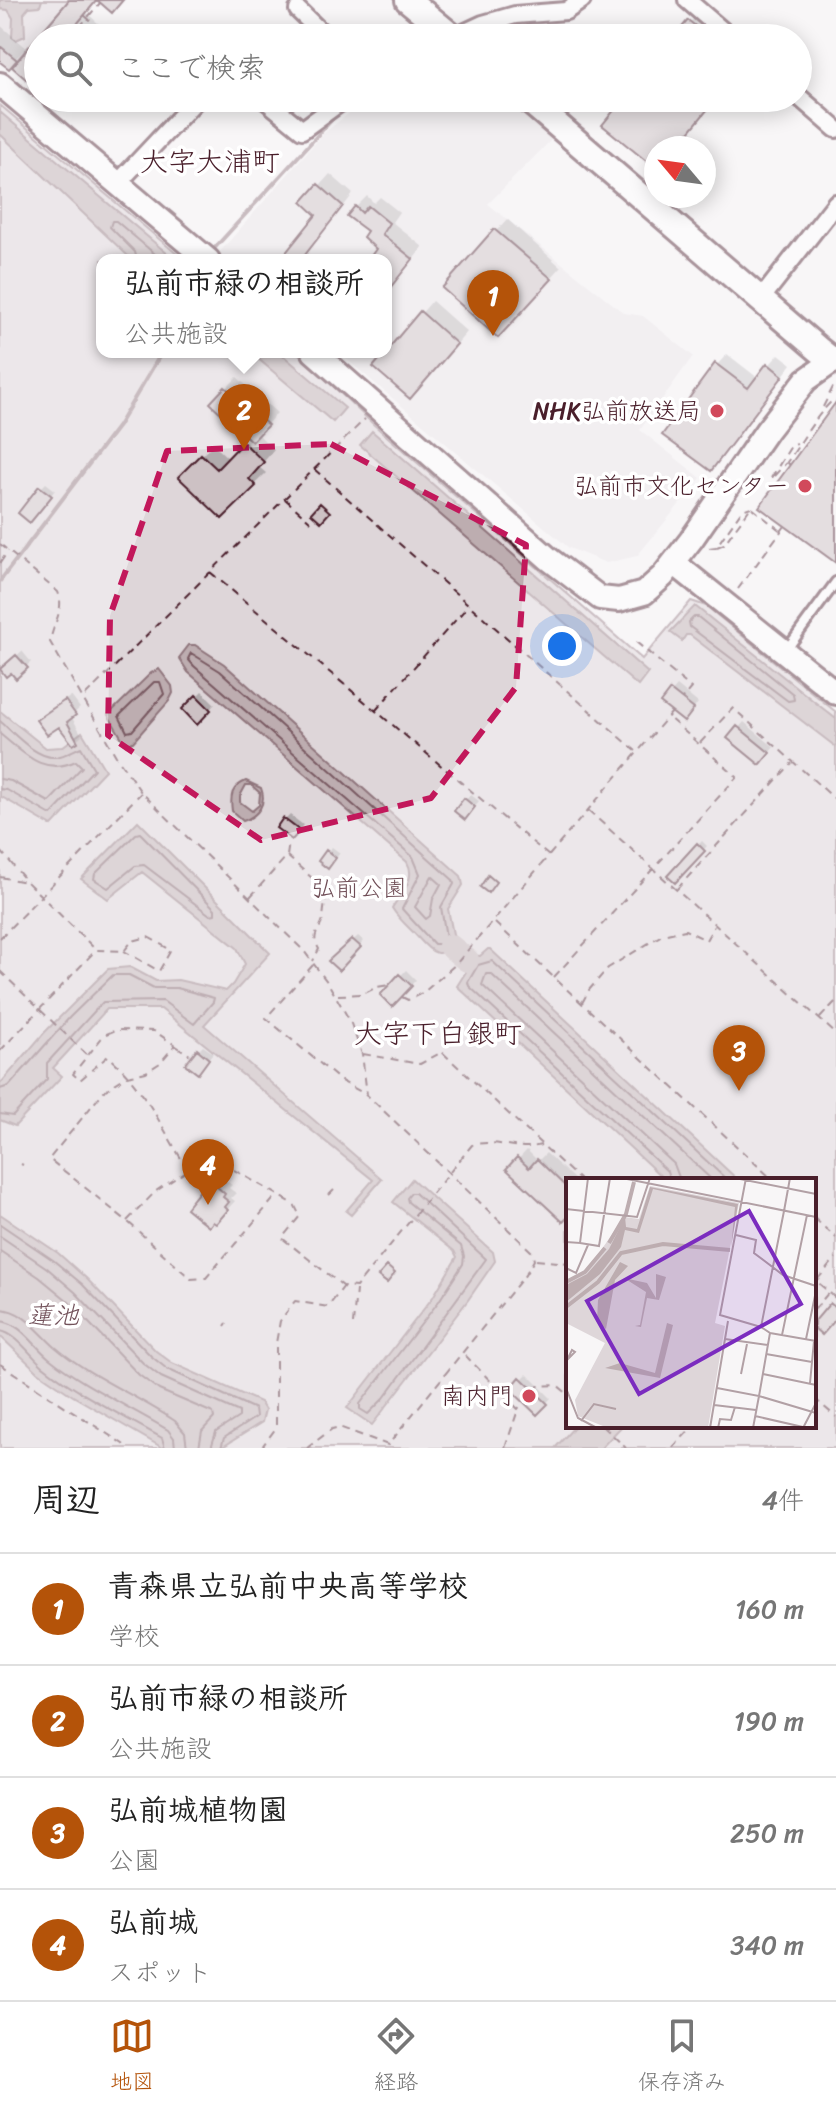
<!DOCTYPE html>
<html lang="ja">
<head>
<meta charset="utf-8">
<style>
  :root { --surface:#fff; --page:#f2f2f2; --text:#222; --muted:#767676; --line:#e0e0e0; --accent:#b45309 }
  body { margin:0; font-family:Sriracha,"Klee One",sans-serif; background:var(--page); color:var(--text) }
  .compass { position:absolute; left:644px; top:136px; width:72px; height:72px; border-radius:50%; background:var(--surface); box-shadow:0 4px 20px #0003; rotate:299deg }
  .you { position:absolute; left:562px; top:646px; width:28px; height:28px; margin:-20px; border:6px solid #fff; border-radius:50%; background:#1a73e8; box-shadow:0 0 0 12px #1a73e833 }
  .badge { display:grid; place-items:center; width:52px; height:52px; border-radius:50%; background:var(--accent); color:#fff; font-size:26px; font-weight:700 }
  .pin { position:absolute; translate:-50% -66px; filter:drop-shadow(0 2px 4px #0008) }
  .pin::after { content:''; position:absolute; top:42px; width:28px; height:24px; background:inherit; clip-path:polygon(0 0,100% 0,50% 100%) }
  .popup { position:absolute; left:96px; top:254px; width:296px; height:104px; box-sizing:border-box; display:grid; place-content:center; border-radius:16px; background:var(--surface); filter:drop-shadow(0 2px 6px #0005); font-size:26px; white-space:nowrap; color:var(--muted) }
  .popup b { font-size:30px; color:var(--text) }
  .popup::after { content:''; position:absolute; left:50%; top:100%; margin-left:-16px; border:16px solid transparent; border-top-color:var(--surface) }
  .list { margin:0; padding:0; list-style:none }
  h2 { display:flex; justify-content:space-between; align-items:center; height:104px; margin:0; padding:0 32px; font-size:34px }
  h2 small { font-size:26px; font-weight:400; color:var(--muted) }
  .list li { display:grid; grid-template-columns:52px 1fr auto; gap:24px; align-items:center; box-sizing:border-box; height:112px; padding:0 32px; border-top:2px solid var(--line) }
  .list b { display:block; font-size:30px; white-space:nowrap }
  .list p { margin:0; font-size:26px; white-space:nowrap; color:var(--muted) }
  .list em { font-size:26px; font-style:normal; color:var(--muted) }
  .icon { flex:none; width:44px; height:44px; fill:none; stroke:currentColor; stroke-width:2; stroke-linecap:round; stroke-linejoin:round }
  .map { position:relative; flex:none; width:836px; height:1448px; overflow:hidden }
  .search { position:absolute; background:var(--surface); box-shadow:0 4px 20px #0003; left:24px; right:24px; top:24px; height:88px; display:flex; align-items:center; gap:20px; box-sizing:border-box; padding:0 28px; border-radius:44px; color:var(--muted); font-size:30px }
  .sheet { height:552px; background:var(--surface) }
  nav { display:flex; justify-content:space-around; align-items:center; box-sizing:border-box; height:112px; border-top:2px solid var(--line); background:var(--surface); font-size:22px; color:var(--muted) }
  nav a { display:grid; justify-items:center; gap:4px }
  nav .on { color:var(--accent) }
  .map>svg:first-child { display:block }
  .built { fill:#ebe6e8 }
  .green { fill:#ded6d9; stroke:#947a82; stroke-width:2; fill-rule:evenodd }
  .water { fill:#bdadb0; stroke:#8f747b; stroke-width:2; fill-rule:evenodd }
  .shadow { fill:#0003 }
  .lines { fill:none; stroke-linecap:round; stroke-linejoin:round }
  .shore { stroke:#785860; stroke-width:2 }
  .stream { stroke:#8f747b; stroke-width:4 }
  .river { stroke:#bdadb0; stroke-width:24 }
  .building { fill:#cdc1c4; stroke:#4a1f2b; stroke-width:2 }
  .lane-casing { stroke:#4a1f2b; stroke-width:14 }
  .street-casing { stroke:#4a1f2b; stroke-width:22 }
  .secondary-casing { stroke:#4a1f2b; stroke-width:28 }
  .primary-casing { stroke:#4a1f2b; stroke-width:30 }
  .path { stroke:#4a1f2b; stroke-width:2; stroke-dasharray:8 6; stroke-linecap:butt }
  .lane { stroke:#fff; stroke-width:8 }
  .street { stroke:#fff; stroke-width:16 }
  .secondary { stroke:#fff; stroke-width:22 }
  .primary { stroke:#fff; stroke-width:24 }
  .marked { fill:none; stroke:#c2185b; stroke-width:6; stroke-dasharray:16 10; stroke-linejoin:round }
  .poi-dot { fill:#d1495b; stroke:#fff; stroke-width:3 }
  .labels { text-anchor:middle; stroke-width:7; stroke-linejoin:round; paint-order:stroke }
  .poi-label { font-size:24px; fill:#4a1f2b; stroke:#fff; text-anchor:end }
  .park-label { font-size:24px; fill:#6f4d56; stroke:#fff }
  .water-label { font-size:26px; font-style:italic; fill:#72515a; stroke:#fff }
  .quarter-label { font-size:28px; fill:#4a1f2b; stroke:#fff }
  .inset-river { fill:none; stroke:#bdadb0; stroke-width:4 }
  .inset-road { fill:none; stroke:#b2a0a5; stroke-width:2 }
  .view { fill:#7b2cbf; fill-opacity:0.15; stroke:#7b2cbf; stroke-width:4 }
  .inset-edge { fill:none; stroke:#4a1f2b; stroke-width:4 }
</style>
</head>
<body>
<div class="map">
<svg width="836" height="1448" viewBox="0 0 836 1448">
  <rect width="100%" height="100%" fill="#f8f6f7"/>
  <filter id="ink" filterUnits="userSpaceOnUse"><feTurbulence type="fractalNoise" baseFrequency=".0125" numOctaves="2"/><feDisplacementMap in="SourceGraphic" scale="16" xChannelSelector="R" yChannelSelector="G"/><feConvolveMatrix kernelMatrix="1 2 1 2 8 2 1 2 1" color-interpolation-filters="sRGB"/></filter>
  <g filter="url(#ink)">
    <path class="built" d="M368,98H505L554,137L488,204L624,313L643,316L693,356L640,430L701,478L637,556L606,563L569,548L338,352H386V260H227L219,253L323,134Z"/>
    <path class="green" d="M0,0H69L17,60L0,46Z
      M0,105L184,260H102V352H297L373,424L642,659L691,601L706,606L836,712V1448H0ZM568,1180H814V1426H568Z"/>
    <path class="water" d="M0,0H42L40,6L29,7L24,13L25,36L16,40L12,37L13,18L8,10L0,9Z
      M0,112L175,260H133L127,255L0,134Z
      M250,352H279L345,408L333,422Z
      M372,431L648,673L638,686L360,445Z
      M695,606L836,719V747L690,635H686L682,641L670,632Z
      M189,645H195L224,664L461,876L463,885L448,909L454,939C440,967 427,947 414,933C406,925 398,918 392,908C401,893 417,879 407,862L188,672L179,658Z
      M159,669L172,686L173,693L169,701L133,742L126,745L108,715L151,673Z
      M0,711L46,748L62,747L82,732L105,770L52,826L0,796Z
      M246,781L261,788C267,804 258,816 243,821L232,811C230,796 231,787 246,781ZM246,785H251L260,793L259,805L252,811L240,802V796Z
      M138,821L270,953L204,1025L382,1179L351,1215L346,1211L373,1180L161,1009H107L53,1068L62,1076L15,1126L0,1120V1084L44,1033L108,969L130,967L156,981L178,980L226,991L233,984L245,964L237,948L142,872L108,899L81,879Z
      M488,949H490L738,1180H665L457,986L469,967L465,963L472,955L480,956Z
      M412,1179L493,1252L495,1261L468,1300L372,1425L347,1408L433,1297L457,1257L454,1251L393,1202Z
      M0,1214L58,1253L87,1279L156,1351L172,1363L260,1402L265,1410L262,1422L221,1448H163L73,1396L38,1372L0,1336Z
      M575,1426H622L601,1448H555Z"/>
    <path class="shadow" d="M72,0H96L86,12L101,26L91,38H39Z
      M701,10L734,38H676Z
      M0,25L29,50L38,39V72L23,51L8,66L0,59Z
      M330,174L353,194L302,260H283L319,214L305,202Z
      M367,196L374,203L380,197L399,212L392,222L423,247L386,293V260H371L379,249L356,207Z
      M507,219L561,267L509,325L445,288Z
      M432,301L467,332L421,386L375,367Z
      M727,354L758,378L779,354L792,364L711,469L717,365Z
      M237,377L277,413L258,434L274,450L259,467L266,473L222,516L181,477L213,444L229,459L250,437L213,403Z
      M46,483L55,490L35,515L41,488Z
      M22,651L31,662L16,676L11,670L2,669Z
      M677,686L698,703L689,715L663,702Z
      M202,691L215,704L197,722L184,709Z
      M71,696L80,708L71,716L82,735L73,743L59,724L44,715Z
      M744,722L774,747L765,758L730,738Z
      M471,795L479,801L470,812L466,799Z
      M290,815L303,825L297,833L285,820Z
      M702,841L707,846L675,881L669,876Z
      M332,847L340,853L333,862L327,852Z
      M358,936L364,941L339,968L331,961Z
      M406,970L416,980L392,1004L382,995Z
      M203,1046L213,1053L202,1066L198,1051Z
      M527,1150L538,1161L546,1153L575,1180H568V1214L509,1169Z
      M215,1176L222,1182L224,1179L232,1185L229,1188L236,1193L231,1198L235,1201L224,1213L207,1184Z
      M527,1374L551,1398L537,1413L512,1389Z"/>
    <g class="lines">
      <path class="shore" d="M137,260L135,252L110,227L112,221H116L162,260
        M694,617H698L793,694L794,700L788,701L690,627L689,622Z
        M191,653L220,671L453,880L454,884L441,907L446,937L442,944H434L402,909L420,874L413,857L194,666L188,659Z
        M154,682H160L164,694L132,731L127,732L119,716Z
        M0,721C14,733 36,759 56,757C65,756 73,750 81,747L94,769L51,815L7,790L0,789
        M0,734C25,754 43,776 76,761L82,767L49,802L11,781L0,779
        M140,833L215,909V914L210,915L144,865L135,866L108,888L94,879L95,874L136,834Z
        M432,876L441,884L433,899L430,916L426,919L415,907Z
        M0,1089L9,1086L70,1017L113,975H129L154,988H177L214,998L213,1002L194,1024L163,1001L103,1002L47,1063V1079L13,1116L0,1114
        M670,1180L667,1171L469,986L468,982L478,965L492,961L727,1180
        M680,1180L674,1164L482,985L486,974H491L712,1180
        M411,1193H415L486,1259L384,1398L368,1414L360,1409V1404L439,1301L463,1264L464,1256L461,1246L408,1202L407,1198Z
        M0,1224L53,1260L82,1284L151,1356L167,1369L255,1409L256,1417L224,1438L221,1448
        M0,1236L47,1268L75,1292L143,1363L161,1377L239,1412V1417L216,1432L211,1448
        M0,1251L39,1277L67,1300L139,1375L159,1390L213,1413L214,1418L202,1431L199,1448
        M0,1309C24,1310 38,1332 54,1346C90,1377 136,1395 175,1421L185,1433L187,1448
        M0,1321C20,1322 34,1346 49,1358C85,1387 129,1406 168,1430L174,1438L175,1448
        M0,1331C16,1333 31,1356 43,1366C79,1395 122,1415 162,1438L165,1448"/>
      <path class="stream" d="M483,33L532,21
        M348,106L361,98
        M211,252L337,114
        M0,581L118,426L162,352"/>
      <path class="river" d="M450,946L467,960"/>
    </g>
    <path class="building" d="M69,0H123L112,13L97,0L77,24L93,38H38V69L28,81L12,67Z
      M688,20L710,38H673Z
      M0,46L17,60L9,69L0,62Z
      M624,98H717L676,148H656V169L602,125Z
      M318,184L343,206L301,260H280L316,215L302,202Z
      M355,206L362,213L368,206L389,223L382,234L413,259L386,293V260H368L376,249L363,237L367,231L347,216Z
      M494,229L552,279L498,338L442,288Z
      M420,311L457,344L410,399L373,367Z
      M715,363L748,388L767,363L783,376L711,471L662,435Z
      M225,387L268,425L252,442L210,403Z
      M836,402V563L759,507Z
      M243,442L264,462L249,479L256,486L222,519L178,477L201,454L217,469Z
      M39,486L52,496L30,523L18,513Z
      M320,503L330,512L321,522L311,513Z
      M16,655L28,668L16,679L11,673L6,677L0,669Z
      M670,690L694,709L684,722L660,703Z
      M196,695L211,710L197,725L182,709Z
      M65,700L76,715L67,722L78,742L73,745L59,727L47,735L36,720Z
      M737,726L770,753L760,765L727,738Z
      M464,798L475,807L465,820L454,811Z
      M283,818L300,831L292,840L276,828Z
      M697,843L705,851L675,883L667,876Z
      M326,850L336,858L328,869L318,861Z
      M488,875L496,882L488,893L480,887Z
      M352,939L361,947L339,971L328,961Z
      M399,974L412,986L392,1007L380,995Z
      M197,1049L209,1059L198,1074L185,1064Z
      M517,1157L529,1168L537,1159L568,1189V1217L563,1222L506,1169Z
      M206,1183L212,1188L215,1185L225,1194L223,1197L229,1202L225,1207L228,1210L216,1224L213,1222L209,1227L186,1208Z
      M387,1266L395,1273L387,1283L378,1276Z
      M830,1303L836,1308V1319L822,1335L814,1328V1322Z
      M520,1377L548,1404L537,1415L510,1389Z"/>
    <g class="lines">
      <g class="lane-casing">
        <path id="lane" d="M787,649L836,582"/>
      </g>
      <g class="street-casing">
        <path id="street" d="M687,0L731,38
          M298,10L327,38
          M453,38L483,24L515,15L566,11L582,0
          M798,96L836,129
          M263,98L302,130L346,98
          M118,183L198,98
          M761,299L836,203"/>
      </g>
      <g class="secondary-casing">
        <path id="secondary" d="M0,84L208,260
          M314,352L549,559L600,598L619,600L644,593L663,576L691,540L767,430L806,380L833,361
          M674,563L836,693"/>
      </g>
      <g class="primary-casing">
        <path id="primary" d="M408,0L454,38
          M526,98L818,349L833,361L836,360"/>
      </g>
      <path class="path" d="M84,15L108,36
        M70,38L100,3
        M29,86L38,76
        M823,407L833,387L836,390
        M790,465L787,462C802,442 813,419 832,401L836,404
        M314,469L637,752
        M774,476L786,463
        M771,478L791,446L797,444
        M285,499L311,522
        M752,508L781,531
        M0,544L58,592C65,610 53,623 50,642L116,756L141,792L304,951L328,983L350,1021L362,1054L367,1095L532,1252L534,1260L525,1275L388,1445L339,1427L332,1429L307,1448
        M717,547L724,544L751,507
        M709,548L716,547L742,510L751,507
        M0,563L8,551
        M210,572L549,856
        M738,589L785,526
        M636,642L691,688L682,699
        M85,696L365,419
        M376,710L469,605
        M700,743L733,708L836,800
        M588,810L836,1034
        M0,850L27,882L96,950L124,951L132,941L148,937L171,950L159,971L124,951
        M287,856L329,893C324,903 324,909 323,919C320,932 310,934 319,949L313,961
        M0,877L26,882
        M677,889L792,763
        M250,897L287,856L289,842
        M495,923L773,1180
        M0,938L141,793
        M313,965L266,1018L341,1081L367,1095
        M0,971L86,1054
        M554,977L737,777L669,718
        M338,995L363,994L377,987L389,985
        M402,997L408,1000L424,992L456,964L672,712
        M582,1003L589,990L608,968L662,935L685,930L706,940L714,926
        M820,1018L836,1001
        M176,1046L190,1055
        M0,1051L95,951
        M363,1054L420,1064L442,1052L580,1180
        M21,1164L23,1165
        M188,1170C163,1130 144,1086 108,1056L80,1080L73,1074L104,1035L116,1030L154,1031L175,1045L160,1063L146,1072L127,1076L104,1091L49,1159L127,1221L191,1279L206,1278L277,1195
        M329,1195L334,1190
        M814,1218L836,1238
        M127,1221L156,1191L188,1170H234L294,1204L300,1216L282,1238L343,1286
        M536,1260L568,1263
        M830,1293L836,1299
        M814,1310L829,1292L816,1281L836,1258
        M353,1324L356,1290
        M225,1326L227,1323
        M465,1355L518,1409L523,1402
        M0,1364L129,1448
        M534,1391L538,1386L557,1385L568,1394
        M814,1398L836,1417
        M603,1426L626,1448
        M261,1448L276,1428V1343L280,1321L295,1301L328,1307L344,1286L356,1287L472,1145C496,1138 517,1152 541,1145
        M505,1448L518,1410
        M673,1448L693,1426"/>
      <use href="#lane" class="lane"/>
      <use href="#street" class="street"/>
      <use href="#secondary" class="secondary"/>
      <use href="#primary" class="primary"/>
    </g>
  </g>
  <path d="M0 0H836V1448H0ZM331,444L526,545L516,687L431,798L261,840L108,735L110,616L167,451Z" fill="#f8f6f7" fill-opacity=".55" fill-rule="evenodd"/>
  <path class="marked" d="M331,444L526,545L516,687L431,798L261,840L108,735L110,616L167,451Z"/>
  <g class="poi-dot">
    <circle cx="717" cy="411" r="8"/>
    <circle cx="805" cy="486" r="8"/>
    <circle cx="529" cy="1396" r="8"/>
  </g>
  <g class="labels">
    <g class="poi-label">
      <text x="701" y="419">NHK弘前放送局</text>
      <text x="789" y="494">弘前市文化センター</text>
      <text x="513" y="1404">南内門</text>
    </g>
    <g class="park-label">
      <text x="359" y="896">弘前公園</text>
    </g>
    <g class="water-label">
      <text x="53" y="1324">蓮池</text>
    </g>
    <g class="quarter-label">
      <text x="210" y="171">大字大浦町</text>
      <text x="438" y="1043">大字下白銀町</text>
    </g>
  </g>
  <g transform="translate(566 1178)">
    <rect width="250" height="250" fill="#f8f6f7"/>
    <path d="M84,8L173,25L149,145L159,148L142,250H42L12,238L9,222L39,165L0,145V104L20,94L58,39L73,41Z" fill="#ded6d9"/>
    <path d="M84,9L172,26L165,70L169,29L87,11L73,55L59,52L55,69L34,96L0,124V107L21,96L43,71L59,39L60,49L71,51ZM54,84L62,88L49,102L40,151L31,144L32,122ZM90,96L100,99L93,122L81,120L75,149L69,148L74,147L80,114L58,100L81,105L90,120ZM101,145L107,147L94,200L39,190L54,185L89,195Z" fill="#bdadb0"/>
    <path class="inset-river" d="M43,65L60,36L68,4M0,104L19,94L39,70M0,129L32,104L55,75L97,66L164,72"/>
    <path class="inset-road" d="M56,0L250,39M169,0L250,16M180,0L154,137L195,149M0,31L71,39L84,0M218,33L224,0M218,33L195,149L204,155L193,218L250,235M170,57L190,62L188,75L217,97L250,108M0,64L14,65L22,0M14,65L33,68L44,0M0,90L10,95L22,67M204,155L250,163M216,157L241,37M159,161L202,167M240,161L250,113M200,176L246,184M0,184L6,172L9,174L1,182M175,196L181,166M197,196L250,207M244,205L248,163M0,210L12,240L31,250M151,210L193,218L187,250M148,227L190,232M189,238L237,249M15,243L28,226L50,231M144,250L162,143M152,250L154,241L165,242L169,229M237,250L250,225"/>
    <path class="view" d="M183,33L235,126L73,216L21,123Z"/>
    <rect width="250" height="250" class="inset-edge"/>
  </g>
</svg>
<svg class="compass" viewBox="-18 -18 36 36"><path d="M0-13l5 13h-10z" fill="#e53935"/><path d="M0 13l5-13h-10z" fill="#767676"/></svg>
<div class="you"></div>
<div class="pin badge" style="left:493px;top:336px">1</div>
<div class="pin badge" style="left:244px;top:450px">2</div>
<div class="popup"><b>弘前市緑の相談所</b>公共施設</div>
<div class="pin badge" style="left:739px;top:1091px">3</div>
<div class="pin badge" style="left:208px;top:1205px">4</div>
<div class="search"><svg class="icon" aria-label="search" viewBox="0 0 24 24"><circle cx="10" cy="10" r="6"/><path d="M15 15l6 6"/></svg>ここで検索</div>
</div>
<section class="sheet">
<h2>周辺<small>4件</small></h2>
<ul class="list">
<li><span class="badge">1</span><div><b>青森県立弘前中央高等学校</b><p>学校</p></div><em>160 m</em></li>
<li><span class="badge">2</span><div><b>弘前市緑の相談所</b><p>公共施設</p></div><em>190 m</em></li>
<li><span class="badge">3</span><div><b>弘前城植物園</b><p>公園</p></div><em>250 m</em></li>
<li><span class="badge">4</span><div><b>弘前城</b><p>スポット</p></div><em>340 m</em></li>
</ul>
</section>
<nav>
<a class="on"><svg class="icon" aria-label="map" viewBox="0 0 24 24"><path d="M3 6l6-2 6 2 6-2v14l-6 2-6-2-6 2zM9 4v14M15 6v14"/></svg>地図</a>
<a><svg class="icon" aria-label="directions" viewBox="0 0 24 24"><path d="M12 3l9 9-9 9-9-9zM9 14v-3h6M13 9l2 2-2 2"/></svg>経路</a>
<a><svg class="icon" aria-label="saved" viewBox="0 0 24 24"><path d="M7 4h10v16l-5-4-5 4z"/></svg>保存済み</a>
</nav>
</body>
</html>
